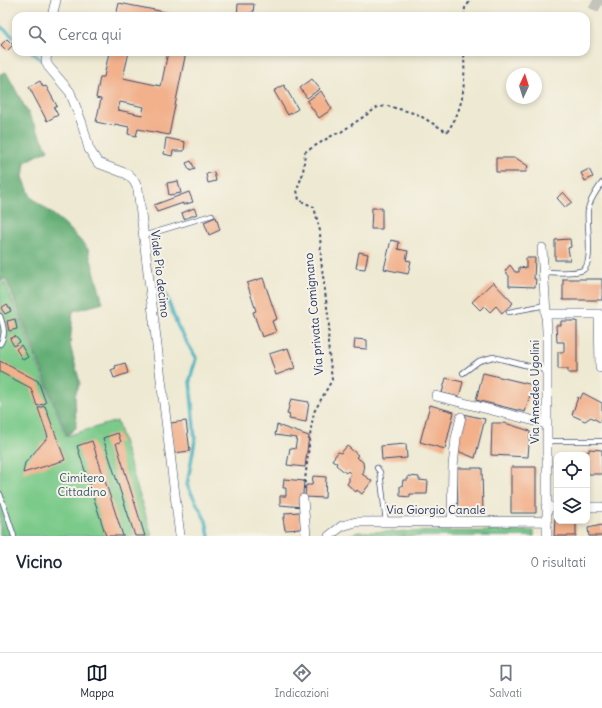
<!DOCTYPE html>
<html lang="it">
<head>
<meta charset="utf-8">
<style>
  :root { --surface:#fff; --page:#f6f6f7; --text:#1f2937; --muted:#747a83; --line:#e0e1e3; --accent:#111827 }
  body { margin:0; font-family:Delius,sans-serif; background:var(--page); color:var(--text) }
  .controls { position:absolute; right:12px; bottom:12px; display:grid; overflow:hidden; border-radius:8px; box-shadow:0 2px 6px #0003 }
  .controls button { width:36px; height:36px; display:grid; place-items:center; padding:0; border:0; border-bottom:1px solid var(--line); background:var(--surface); color:var(--text); font:20px sans-serif }
  .compass { position:absolute; left:506px; top:68px; width:36px; height:36px; border-radius:50%; background:var(--surface); box-shadow:0 2px 6px #0003; rotate:4deg }
  .list { margin:0; padding:0; list-style:none }
  h2 { display:flex; justify-content:space-between; align-items:center; height:52px; margin:0; padding:0 16px; font-size:17px }
  h2 small { font-size:13px; font-weight:400; color:var(--muted) }
  .icon { flex:none; width:22px; height:22px; fill:none; stroke:currentColor; stroke-width:2; stroke-linecap:round; stroke-linejoin:round }
  .map { position:relative; flex:none; width:602px; height:536px; overflow:hidden }
  .search { position:absolute; background:var(--surface); box-shadow:0 2px 6px #0003; left:12px; right:12px; top:12px; height:44px; display:flex; align-items:center; gap:10px; box-sizing:border-box; padding:0 14px; border-radius:12px; color:var(--muted); font-size:15px }
  .sheet { height:116px; background:var(--surface) }
  nav { display:flex; justify-content:space-around; align-items:center; box-sizing:border-box; height:56px; border-top:1px solid var(--line); background:var(--surface); font-size:11px; color:var(--muted) }
  nav a { display:grid; justify-items:center; gap:2px }
  nav .on { color:var(--accent) }
  .map>svg:first-child { display:block }
  .green { fill:#7bca8a; stroke:#4b7c74 }
  .forest { fill:#64ae76; stroke:#406e6a }
  .lines { fill:none; stroke-linecap:round; stroke-linejoin:round }
  .stream { stroke:#43b1bf; stroke-width:3.5 }
  .building { fill:#f2b08b; fill-rule:evenodd }
  .motorway-tunnel { stroke:#c4c4bb; stroke-width:17; stroke-dasharray:17 8; stroke-linecap:butt }
  .service-casing { stroke:#3b4b6f; stroke-width:6 }
  .minor-casing { stroke:#3b4b6f; stroke-width:10 }
  .path { stroke:#3b4b6f; stroke-width:2; stroke-dasharray:3 3; stroke-linecap:butt }
  .service { stroke:#fff; stroke-width:4.5 }
  .minor { stroke:#fff; stroke-width:9 }
  .labels { text-anchor:middle; stroke-width:4; stroke-linejoin:round; paint-order:stroke }
  .street-label { font-size:12px; fill:#1b2f5e; stroke:#f7f3e8 }
  .park-label { font-size:12px; fill:#335669; stroke:#f7f3e8 }
</style>
</head>
<body>
<div class="map">
<svg width="602" height="536" viewBox="0 0 602 536">
  <rect width="100%" height="100%" fill="#f7f3e8"/>
  <filter id="ink" filterUnits="userSpaceOnUse"><feTurbulence type="fractalNoise" baseFrequency=".025" numOctaves="2"/><feDisplacementMap in="SourceGraphic" scale="8" xChannelSelector="R" yChannelSelector="G"/><feConvolveMatrix kernelMatrix="1 2 1 2 8 2 1 2 1" color-interpolation-filters="sRGB"/></filter>
  <filter id="wash" filterUnits="userSpaceOnUse"><feTurbulence type="fractalNoise" baseFrequency=".012" numOctaves="4" result="noise"/><feDisplacementMap in="SourceGraphic" scale="16" xChannelSelector="R" yChannelSelector="G"/><feGaussianBlur stdDeviation="0.9" result="paint"/><feColorMatrix in="noise" values="0 0 0 0 0 0 0 0 0 0 0 0 0 0 0 0 0 1.4 0 .05"/><feComposite in="paint" operator="in"/></filter>
  <g filter="url(#wash)">
    <rect width="100%" height="100%" fill="#eee9d2"/>
    <path class="green" d="M5,282L66,436L117,421L152,536H0V284Z
      M534,531V536H346L358,532Z"/>
    <path class="forest" d="M6,72L48,150L25,162L23,177L31,197L65,224L88,249L103,303L73,311L70,345L80,383L75,395L76,428L67,435L6,279L0,281V74Z"/>
    <g class="lines">
      <path class="stream" d="M0,26L16,39
        M32,52L41,60
        M162,285L178,327L196,358L190,380L195,440L187,485L206,521L209,536"/>
    </g>
    <g id="blocks">
      <path class="building" d="M119,3L180,15V16H116Z
        M238,4H254L253,13H249V16H237Z
        M7,39L13,45L7,51L1,45Z
        M109,52H129L123,78L161,86L168,52H186L169,135L138,129L136,136L128,134L129,127L115,124V126L96,122L101,99L96,98L100,77H104ZM120,102L144,107L142,115L118,110Z
        M312,79L320,89L307,98L300,88Z
        M40,81L43,87L46,86L57,106L54,108L58,115L47,121L29,87Z
        M284,85L298,109L288,115L274,91Z
        M321,91L332,109L319,118L307,101Z
        M166,138L185,142L184,151H173L172,156L164,154Z
        M496,158H516L528,166L526,172H496Z
        M191,161L195,169L190,171L186,163Z
        M589,169L593,177L585,181L581,173Z
        M214,172L216,181L208,183L206,174Z
        M178,181L181,193L169,195L167,183Z
        M189,192L193,202L183,205V203L157,212L154,205Z
        M563,192L572,202L565,207L557,198Z
        M194,208L197,214L184,219L182,213Z
        M372,208H382V229H371Z
        M216,217L220,230L209,235L204,222Z
        M570,239L571,247L568,248L570,260H555V240Z
        M391,240L399,242L398,249L408,251L406,260L411,261L408,274L384,269Z
        M359,252L368,254L365,269L356,268Z
        M526,258H535L534,279H536L535,287L509,286V276L505,271L510,265L515,272H519V267L526,268Z
        M263,278L277,319L272,321L276,332L262,337L253,312L256,311L247,283Z
        M563,279H602V300H563Z
        M493,282L513,303L502,313L496,306L490,312L484,306L480,310L472,302Z
        M7,304L11,311L5,314L1,308Z
        M15,319L17,329L9,331L7,321Z
        M561,321H577V373H568V369H558V352H564V342H557L556,325H561Z
        M15,336L20,342L14,346L10,339Z
        M355,339L367,340V349L354,348Z
        M21,345L28,357L23,360L16,349Z
        M288,348L295,368L276,375L269,354Z
        M0,361L38,381L46,403L37,406L31,388L0,372Z
        M125,363L128,373L114,378L111,370L116,368L115,366Z
        M483,373L533,385L525,412L476,400Z
        M446,378L463,382L459,397L442,393Z
        M583,393L602,403V417L600,422L591,417L585,421L572,415L578,397L580,399Z
        M291,399L309,402L306,422L289,419L290,415L287,414Z
        M430,405L454,412L445,449L420,442Z
        M45,406L65,460L23,473L25,463L48,437L38,408Z
        M463,414L485,419L475,458L455,450Z
        M186,421L190,451L174,453L170,423Z
        M492,423H505L530,431L528,457L491,455Z
        M277,425L309,436L305,467L287,465L290,448L295,449L297,438L275,435Z
        M118,433L121,442L116,443L145,536H135L103,438Z
        M92,441L123,536H106L77,446Z
        M406,444L407,458L382,460L381,446Z
        M347,446L358,455L356,457L363,462L364,471L362,474L372,481L362,494L357,490L356,492L347,484L349,481V477L351,474L348,471L346,473L336,465L337,463L332,460L338,452L341,453Z
        M589,449L602,450V474H587V455H582V452H589Z
        M511,467H536V513H511Z
        M457,468H482L483,513H458Z
        M313,476L326,477L325,498L305,497L306,485H312Z
        M408,476L419,477V480L428,481L427,494H410V497L400,496V486H402L403,480H408Z
        M284,479L304,481L302,507L280,505V496H286V488H283Z
        M300,512L301,529L285,530L283,518H285V513Z
        M555,518H557V521H576V536H554Z
        M602,525V536H589L588,528Z"/>
    </g>
  </g>
  <g filter="url(#ink)">
    <use href="#blocks" fill-opacity="0" stroke="#3b4b6f" stroke-width="1"/>
    <g class="lines">
      <path class="motorway-tunnel" d="M593,0L602,5"/>
      <g class="service-casing">
        <path id="service" d="M143,236L212,215
          M544,272C554,272 575,274 583,270C594,264 586,222 588,210C589,201 597,190 602,183
          M509,312L541,306L546,303
          M0,316C4,327 6,335 0,344
          M463,373L479,361L493,357L548,371
          M546,441H602
          M377,468L380,472L386,522
          M0,494L14,536"/>
      </g>
      <g class="minor-casing">
        <path id="minor" d="M52,16L56,0
          M47,52L46,61L48,66L70,92L82,123L89,149L98,163L127,174L134,181L138,189L180,536
          M542,248L547,331V536
          M546,314H599L600,368
          M436,396L547,424
          M303,499L306,536
          M546,507H557
          M587,507H602
          M452,522L453,466L456,438L461,417
          M329,536L342,526L356,522L547,521"/>
      </g>
      <path class="path" d="M464,16L465,8L471,0
        M304,489L311,428L314,412L332,380L328,344L329,323L321,260L320,231L314,207L299,200L297,190L303,173L305,152L333,135L341,132L378,107L388,106L417,114L447,132C465,107 465,82 464,52"/>
      <use href="#service" class="service"/>
      <use href="#minor" class="minor"/>
    </g>
  </g>
  <g class="labels">
    <g class="street-label">
      <text transform="translate(160 274) rotate(83)" y="4">Viale Pio decimo</text>
      <text transform="translate(314 314) rotate(-95)" y="4">Via privata Comignano</text>
      <text transform="translate(535 392) rotate(-90)" y="4">Via Amedeo Ugolini</text>
      <text x="436" y="514">Via Giorgio Canale</text>
    </g>
    <g class="park-label">
      <text x="82" y="482">Cimitero<tspan x="82" dy="14">Cittadino</tspan></text>
    </g>
  </g>
</svg>
<div class="controls">
<button><svg class="icon" aria-label="locate" viewBox="0 0 24 24"><circle cx="12" cy="12" r="6"/><path d="M12 2v4M12 18v4M2 12h4M18 12h4"/></svg></button>
<button><svg class="icon" aria-label="layers" viewBox="0 0 24 24"><path d="M12 4l9 5-9 5-9-5zM3 14l9 5 9-5"/></svg></button>
</div>
<svg class="compass" viewBox="-18 -18 36 36"><path d="M0-13l5 13h-10z" fill="#e53935"/><path d="M0 13l5-13h-10z" fill="#747a83"/></svg>
<div class="search"><svg class="icon" aria-label="search" viewBox="0 0 24 24"><circle cx="10" cy="10" r="6"/><path d="M15 15l6 6"/></svg>Cerca qui</div>
</div>
<section class="sheet">
<h2>Vicino<small>0 risultati</small></h2>
<ul class="list">
</ul>
</section>
<nav>
<a class="on"><svg class="icon" aria-label="map" viewBox="0 0 24 24"><path d="M3 6l6-2 6 2 6-2v14l-6 2-6-2-6 2zM9 4v14M15 6v14"/></svg>Mappa</a>
<a><svg class="icon" aria-label="directions" viewBox="0 0 24 24"><path d="M12 3l9 9-9 9-9-9zM9 14v-3h6M13 9l2 2-2 2"/></svg>Indicazioni</a>
<a><svg class="icon" aria-label="saved" viewBox="0 0 24 24"><path d="M7 4h10v16l-5-4-5 4z"/></svg>Salvati</a>
</nav>
</body>
</html>
